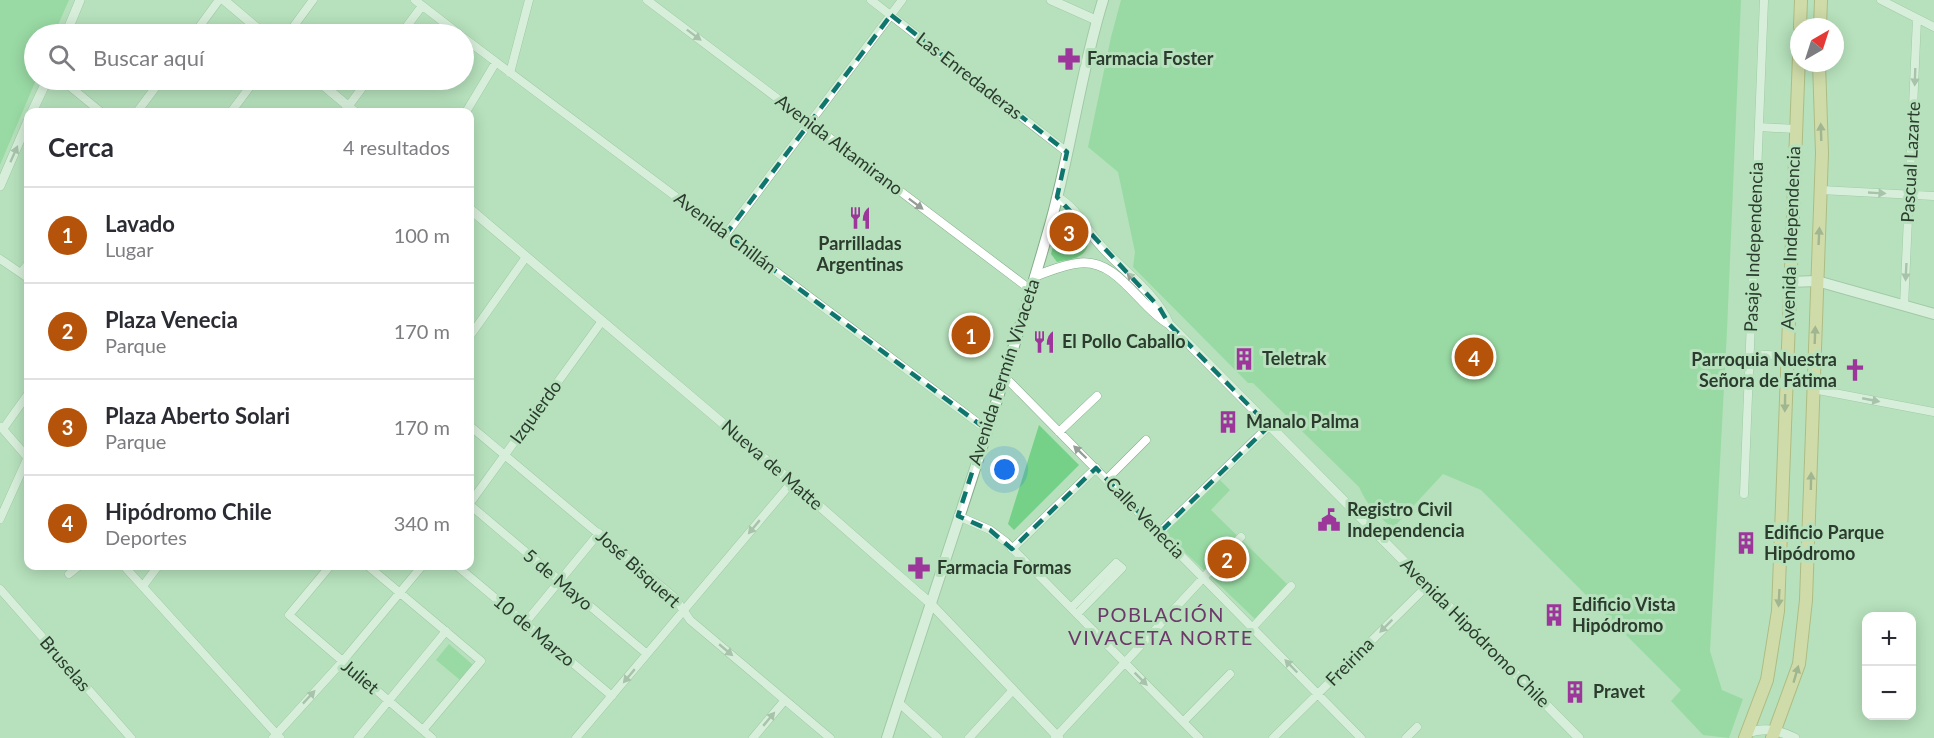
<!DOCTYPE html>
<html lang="es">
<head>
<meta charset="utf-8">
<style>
  :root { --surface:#fff; --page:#f2f2f3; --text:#2b2b33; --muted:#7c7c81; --line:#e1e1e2; --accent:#b45309 }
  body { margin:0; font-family:Lato,sans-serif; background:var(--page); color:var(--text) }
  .controls { position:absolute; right:18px; bottom:18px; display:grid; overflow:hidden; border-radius:12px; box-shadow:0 3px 15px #0003 }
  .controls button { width:54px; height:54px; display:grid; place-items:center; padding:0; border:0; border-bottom:2px solid var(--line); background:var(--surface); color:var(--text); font:30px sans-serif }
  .compass { position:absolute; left:1790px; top:18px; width:54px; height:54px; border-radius:50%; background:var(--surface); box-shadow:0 3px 15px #0003; rotate:39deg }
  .you { position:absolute; left:1005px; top:470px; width:21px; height:21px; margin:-15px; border:4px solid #fff; border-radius:50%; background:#1a73e8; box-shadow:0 0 0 9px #1a73e833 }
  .badge { display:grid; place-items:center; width:39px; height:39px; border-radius:50%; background:var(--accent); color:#fff; font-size:20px; font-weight:700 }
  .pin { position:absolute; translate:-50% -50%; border:3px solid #fff; box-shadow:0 2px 6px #0006 }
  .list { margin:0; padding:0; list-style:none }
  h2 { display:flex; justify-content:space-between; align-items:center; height:78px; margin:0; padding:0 24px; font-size:26px }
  h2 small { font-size:20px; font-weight:400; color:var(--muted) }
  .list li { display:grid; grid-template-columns:39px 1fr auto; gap:18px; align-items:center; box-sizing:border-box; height:96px; padding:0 24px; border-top:2px solid var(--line) }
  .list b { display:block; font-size:22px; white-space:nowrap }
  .list p { margin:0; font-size:20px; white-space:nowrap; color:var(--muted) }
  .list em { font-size:20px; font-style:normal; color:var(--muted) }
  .icon { flex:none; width:33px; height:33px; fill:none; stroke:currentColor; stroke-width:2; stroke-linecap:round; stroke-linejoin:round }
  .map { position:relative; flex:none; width:1934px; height:738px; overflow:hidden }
  .search { position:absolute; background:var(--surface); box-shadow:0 3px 15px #0003; left:24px; top:24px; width:450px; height:66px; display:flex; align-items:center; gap:15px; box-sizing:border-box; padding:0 21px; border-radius:33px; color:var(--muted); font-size:22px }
  .panel { position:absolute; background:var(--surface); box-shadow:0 3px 15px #0003; left:24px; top:108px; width:450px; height:462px; border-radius:12px }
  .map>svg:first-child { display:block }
  .green { fill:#75d187 }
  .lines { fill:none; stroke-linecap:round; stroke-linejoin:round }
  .minor-casing { stroke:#85ad8b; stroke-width:9 }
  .tertiary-casing { stroke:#85ad8b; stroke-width:10 }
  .secondary-casing { stroke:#85ad8b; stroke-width:12 }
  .primary-casing { stroke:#a28d40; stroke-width:14 }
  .minor { stroke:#fff; stroke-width:8 }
  .tertiary { stroke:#fff; stroke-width:9 }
  .secondary { stroke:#fff; stroke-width:10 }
  .primary { stroke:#eed592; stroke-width:12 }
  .oneway { fill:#959e96 }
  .oneway2 { fill:#83815b }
  .marked { fill:none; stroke:#0f766e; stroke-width:4.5; stroke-dasharray:12 8; stroke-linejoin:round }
  .labels { text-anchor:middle; stroke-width:6; stroke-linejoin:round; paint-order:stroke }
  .poi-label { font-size:18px; font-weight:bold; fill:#2b3c2e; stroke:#b7e1bc; text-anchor:start }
  .street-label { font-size:18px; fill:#2b3c2e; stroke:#b7e1bc }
  .neighbourhood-label { font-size:20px; letter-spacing:1.5px; fill:#6c396a; stroke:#b7e1bc }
</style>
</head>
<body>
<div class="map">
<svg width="1934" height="738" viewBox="0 0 1934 738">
  <rect width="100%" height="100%" fill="#b7e1bc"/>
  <path class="green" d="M0,0H69L54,34H34L36,80L0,165Z
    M1121,0H1741L1727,331L1710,651L1722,690L1743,699L1729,738L1703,735L1671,701L1681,690L1481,490L1443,474L1393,528C1377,516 1367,505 1359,487L1253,383H1248L1133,267L1135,252L1118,172L1088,147L1111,37Z
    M1069,216L1073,218L1088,244C1085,259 1070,259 1057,262L1051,254L1060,220Z
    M1039,425L1079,465L1014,530L1008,524Z
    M1219,479L1230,490L1211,510L1287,584L1255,619L1167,535V531Z
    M449,644L473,665L460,680L436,660Z"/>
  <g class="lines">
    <g class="minor-casing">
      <path id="minor" d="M415,0L459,34
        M647,0L1031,290
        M871,0L1067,152
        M1881,0L1934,27
        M194,34L219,0
        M288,34L313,0
        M401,34L422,6
        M464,38L986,429
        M510,73L529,0
        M62,80L101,112
        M137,112L161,80
        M231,112L255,80
        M344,112L368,80
        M466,112L496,62
        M1759,127L1796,129
        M1821,190L1934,196
        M726,234L902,0
        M0,259L28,278
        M21,273L28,264
        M1904,306L1917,19
        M470,336L526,257
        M1750,354L1786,356
        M1004,376L1361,738
        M1813,389L1934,412
        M470,426L675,598L690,620L830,738
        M1,427L28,458
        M3,429L28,394
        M1059,432L1097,396
        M1107,479L1146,440
        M1744,494L1764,0
        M470,503L602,321
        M470,505L647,654
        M958,516L990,530L1006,542L1199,738
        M0,519L28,457
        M1159,533L1269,426
        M1012,549L1096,468
        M124,566L280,738
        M330,566L289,615L432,738
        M368,566L481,661L423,730
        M457,566L612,696
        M69,574L79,566
        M143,586L158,566
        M0,589L131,738
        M1071,608L1116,563L1122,568L1077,614
        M525,623L599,533
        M1253,627L1291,586
        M898,702L938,738
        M1183,722L1230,674
        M273,738L342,662L422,566
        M358,738L446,631
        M576,738L792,482
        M753,738L785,700
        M969,738L1013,690
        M1055,738L1241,537
        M1273,738L1428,585
        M1406,738L1417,727"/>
    </g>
    <g class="tertiary-casing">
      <path id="tertiary" d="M224,0L264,34
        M1051,0L1096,20
        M66,34L80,0
        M317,80L355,112
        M32,112L47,80
        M0,186L28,121
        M1057,197C1078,209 1085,229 1101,246C1123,271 1156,293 1169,324
        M470,209L792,482L930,603L1059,738
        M1035,276C1050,271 1065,264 1080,263C1118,259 1139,307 1169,324L1579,738
        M1747,733C1766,727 1778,730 1795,738"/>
    </g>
    <g class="secondary-casing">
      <path id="secondary" d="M1789,282L1817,281L1934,314
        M887,738C942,567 1001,397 1050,225C1071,151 1080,74 1103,0"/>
    </g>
    <g class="primary-casing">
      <path id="primary" d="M1800,27L1801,0
        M1820,27L1821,0
        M1745,738L1767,680L1778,611L1799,56
        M1772,738L1799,664L1806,600L1822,153L1819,63"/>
    </g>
    <use href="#minor" class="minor"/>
    <use href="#tertiary" class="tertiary"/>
    <use href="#secondary" class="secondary"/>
    <use href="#primary" class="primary"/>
  </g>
  <defs><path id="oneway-solid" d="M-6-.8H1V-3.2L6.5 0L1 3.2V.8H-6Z" transform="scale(1.5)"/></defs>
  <g class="oneway">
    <use href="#oneway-solid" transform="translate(694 35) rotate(37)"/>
    <use href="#oneway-solid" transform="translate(1915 77) rotate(92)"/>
    <use href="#oneway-solid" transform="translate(14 154) rotate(-66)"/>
    <use href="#oneway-solid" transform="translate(1877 193) rotate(3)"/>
    <use href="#oneway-solid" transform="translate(916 204) rotate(37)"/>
    <use href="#oneway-solid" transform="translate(1906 272) rotate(93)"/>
    <use href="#oneway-solid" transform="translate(1133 279) rotate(-134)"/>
    <use href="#oneway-solid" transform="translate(1871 400) rotate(11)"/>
    <use href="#oneway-solid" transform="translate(1080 452) rotate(-136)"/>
    <use href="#oneway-solid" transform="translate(754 527) rotate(130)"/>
    <use href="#oneway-solid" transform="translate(1386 626) rotate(135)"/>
    <use href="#oneway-solid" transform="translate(726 650) rotate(40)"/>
    <use href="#oneway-solid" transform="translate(1291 666) rotate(-134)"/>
    <use href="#oneway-solid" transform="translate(629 676) rotate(130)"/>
    <use href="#oneway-solid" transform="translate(1141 679) rotate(45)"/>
    <use href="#oneway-solid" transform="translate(309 697) rotate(-47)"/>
    <use href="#oneway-solid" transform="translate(769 719) rotate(-50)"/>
  </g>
  <g class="oneway2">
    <use href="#oneway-solid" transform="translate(1821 132) rotate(-92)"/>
    <use href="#oneway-solid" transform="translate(1819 236) rotate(-87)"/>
    <use href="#oneway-solid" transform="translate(1815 335) rotate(-88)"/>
    <use href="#oneway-solid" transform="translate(1785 403) rotate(91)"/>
    <use href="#oneway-solid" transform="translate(1811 481) rotate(-89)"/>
    <use href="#oneway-solid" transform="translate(1779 598) rotate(93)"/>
    <use href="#oneway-solid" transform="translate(1796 674) rotate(-74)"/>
  </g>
  <path d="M0 0H1934V738H0ZM891,15L1067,152L1057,197L1159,307L1169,324L1269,426L1159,533L1096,468L1012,549L990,530L958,516L986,429L726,234Z" fill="#b7e1bc" fill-opacity=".55" fill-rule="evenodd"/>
  <path class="marked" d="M891,15L1067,152L1057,197L1159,307L1169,324L1269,426L1159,533L1096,468L1012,549L990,530L958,516L986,429L726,234Z"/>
  <defs>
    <g id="pharmacy-bare" transform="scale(1.8)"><path d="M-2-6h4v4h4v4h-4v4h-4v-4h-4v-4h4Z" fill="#9d369b" stroke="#b7e1bc" stroke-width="2.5" paint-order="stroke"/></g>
    <g id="restaurant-bare" transform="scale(1.8)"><path d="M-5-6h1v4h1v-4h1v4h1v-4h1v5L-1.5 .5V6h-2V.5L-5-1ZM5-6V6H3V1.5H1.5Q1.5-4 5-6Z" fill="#9d369b" stroke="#b7e1bc" stroke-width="2.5" paint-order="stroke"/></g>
    <g id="building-bare" transform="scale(1.8)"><path d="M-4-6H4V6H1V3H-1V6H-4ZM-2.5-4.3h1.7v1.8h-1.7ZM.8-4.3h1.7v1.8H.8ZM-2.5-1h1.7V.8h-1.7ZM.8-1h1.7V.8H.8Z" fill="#9d369b" stroke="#b7e1bc" stroke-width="2.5" paint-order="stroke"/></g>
    <g id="church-bare" transform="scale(1.8)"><path d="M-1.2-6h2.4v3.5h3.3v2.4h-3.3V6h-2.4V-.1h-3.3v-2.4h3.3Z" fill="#9d369b" stroke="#b7e1bc" stroke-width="2.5" paint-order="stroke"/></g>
    <g id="civic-bare" transform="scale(1.8)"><path d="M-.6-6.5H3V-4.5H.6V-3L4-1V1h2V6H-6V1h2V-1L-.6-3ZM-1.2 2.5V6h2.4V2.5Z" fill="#9d369b" stroke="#b7e1bc" stroke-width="2.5" paint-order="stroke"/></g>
  </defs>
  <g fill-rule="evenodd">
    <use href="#pharmacy-bare" x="1069" y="59"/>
    <use href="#restaurant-bare" x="860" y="218"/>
    <use href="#restaurant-bare" x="1044" y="342"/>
    <use href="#building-bare" x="1244" y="359"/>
    <use href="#church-bare" x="1855" y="370"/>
    <use href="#building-bare" x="1228" y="422"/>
    <use href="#civic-bare" x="1329" y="520"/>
    <use href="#building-bare" x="1746" y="543"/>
    <use href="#pharmacy-bare" x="919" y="568"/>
    <use href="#building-bare" x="1554" y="615"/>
    <use href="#building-bare" x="1575" y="692"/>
  </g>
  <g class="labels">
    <g class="poi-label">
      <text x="1087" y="65">Farmacia Foster</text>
      <text x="860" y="250" text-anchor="middle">Parrilladas<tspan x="860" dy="21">Argentinas</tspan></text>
      <text x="1062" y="348">El Pollo Caballo</text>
      <text x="1262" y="365">Teletrak</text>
      <text x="1837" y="366" text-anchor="end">Parroquia Nuestra<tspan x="1837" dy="21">Señora de Fátima</tspan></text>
      <text x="1246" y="428">Manalo Palma</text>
      <text x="1347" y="516">Registro Civil<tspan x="1347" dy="21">Independencia</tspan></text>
      <text x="1764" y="539">Edificio Parque<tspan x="1764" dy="21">Hipódromo</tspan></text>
      <text x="937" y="574">Farmacia Formas</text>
      <text x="1572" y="611">Edificio Vista<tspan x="1572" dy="21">Hipódromo</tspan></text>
      <text x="1593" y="698">Pravet</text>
    </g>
    <g class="street-label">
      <text transform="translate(969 76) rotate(38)" y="6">Las Enredaderas</text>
      <text transform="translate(839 145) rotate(37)" y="6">Avenida Altamirano</text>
      <text transform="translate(1911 162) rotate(-87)" y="6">Pascual Lazarte</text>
      <text transform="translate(725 233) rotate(37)" y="6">Avenida Chillán</text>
      <text transform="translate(1791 238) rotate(-88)" y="6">Avenida Independencia</text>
      <text transform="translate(1754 247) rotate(-88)" y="6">Pasaje Independencia</text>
      <text transform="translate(1004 372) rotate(-72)" y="6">Avenida Fermín Vivaceta</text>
      <text transform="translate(536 412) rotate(-54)" y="6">Izquierdo</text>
      <text transform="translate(772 465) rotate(41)" y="6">Nueva de Matte</text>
      <text transform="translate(1145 518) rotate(46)" y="6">Calle Venecia</text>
      <text transform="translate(638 569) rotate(42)" y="6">José Bisquert</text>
      <text transform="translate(558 580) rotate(40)" y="6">5 de Mayo</text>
      <text transform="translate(534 631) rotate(40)" y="6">10 de Marzo</text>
      <text transform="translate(1475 633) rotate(45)" y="6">Avenida Hipódromo Chile</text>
      <text transform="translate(1350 662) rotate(-45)" y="6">Freirina</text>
      <text transform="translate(65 664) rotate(49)" y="6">Bruselas</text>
      <text transform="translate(360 677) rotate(40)" y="6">Juliet</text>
    </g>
    <g class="neighbourhood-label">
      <text x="1161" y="622">POBLACIÓN<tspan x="1161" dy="23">VIVACETA NORTE</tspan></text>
    </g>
  </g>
</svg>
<div class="controls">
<button>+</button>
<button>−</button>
</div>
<svg class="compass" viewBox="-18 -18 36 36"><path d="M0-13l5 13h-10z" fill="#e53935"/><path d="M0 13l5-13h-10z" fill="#7c7c81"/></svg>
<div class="you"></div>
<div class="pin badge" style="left:971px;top:335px">1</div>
<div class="pin badge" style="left:1227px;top:559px">2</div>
<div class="pin badge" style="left:1069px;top:232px">3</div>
<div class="pin badge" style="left:1474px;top:357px">4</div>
<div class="search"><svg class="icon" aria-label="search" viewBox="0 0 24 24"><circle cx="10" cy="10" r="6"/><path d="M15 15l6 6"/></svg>Buscar aquí</div>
<section class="panel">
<h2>Cerca<small>4 resultados</small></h2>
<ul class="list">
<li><span class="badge">1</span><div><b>Lavado</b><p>Lugar</p></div><em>100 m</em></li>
<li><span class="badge">2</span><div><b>Plaza Venecia</b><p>Parque</p></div><em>170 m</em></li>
<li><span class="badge">3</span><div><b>Plaza Aberto Solari</b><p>Parque</p></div><em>170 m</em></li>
<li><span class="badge">4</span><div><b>Hipódromo Chile</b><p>Deportes</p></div><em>340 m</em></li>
</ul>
</section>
</div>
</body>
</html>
